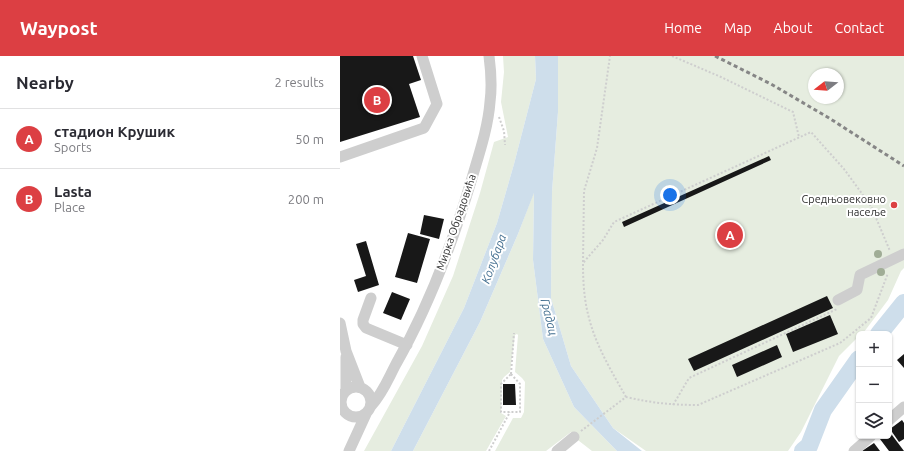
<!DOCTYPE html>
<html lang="en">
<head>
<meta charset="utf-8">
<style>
  :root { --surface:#fff; --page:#f2f2f3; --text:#2b2b33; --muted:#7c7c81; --line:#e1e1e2; --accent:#dc3f43 }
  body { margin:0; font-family:Ubuntu,sans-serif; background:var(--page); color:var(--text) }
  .controls { position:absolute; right:12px; bottom:12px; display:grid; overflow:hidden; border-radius:6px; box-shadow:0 1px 3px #0004 }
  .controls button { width:36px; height:36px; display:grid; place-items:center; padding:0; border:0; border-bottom:1px solid var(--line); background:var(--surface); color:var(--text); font:20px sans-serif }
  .compass { position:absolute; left:468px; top:12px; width:36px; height:36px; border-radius:50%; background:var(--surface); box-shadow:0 1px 3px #0004; rotate:253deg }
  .you { position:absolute; left:330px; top:139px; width:14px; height:14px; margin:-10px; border:3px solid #fff; border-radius:50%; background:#1a73e8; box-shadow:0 0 0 6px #1a73e833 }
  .badge { display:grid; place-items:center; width:26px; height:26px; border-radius:50%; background:var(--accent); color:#fff; font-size:13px; font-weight:700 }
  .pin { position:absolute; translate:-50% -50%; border:2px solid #fff; box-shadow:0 1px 4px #0006 }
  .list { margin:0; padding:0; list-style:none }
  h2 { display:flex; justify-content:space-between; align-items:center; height:52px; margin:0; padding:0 16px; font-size:17px }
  h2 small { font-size:13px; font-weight:400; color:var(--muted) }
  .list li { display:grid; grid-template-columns:26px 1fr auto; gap:12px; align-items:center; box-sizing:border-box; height:60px; padding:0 16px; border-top:1px solid var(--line) }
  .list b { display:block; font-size:15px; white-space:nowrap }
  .list p { margin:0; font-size:13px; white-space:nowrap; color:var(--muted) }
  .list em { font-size:13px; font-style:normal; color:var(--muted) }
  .icon { flex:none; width:22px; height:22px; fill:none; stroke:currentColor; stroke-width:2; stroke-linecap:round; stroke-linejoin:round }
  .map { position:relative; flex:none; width:564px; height:395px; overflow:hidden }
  header { display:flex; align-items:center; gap:24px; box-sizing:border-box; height:56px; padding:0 20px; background:var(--accent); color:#fff }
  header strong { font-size:19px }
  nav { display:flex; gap:22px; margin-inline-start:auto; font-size:14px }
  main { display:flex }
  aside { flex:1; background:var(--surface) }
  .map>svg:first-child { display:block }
  .green { fill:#e6ede0; fill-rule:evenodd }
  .water { fill:#cedeeb }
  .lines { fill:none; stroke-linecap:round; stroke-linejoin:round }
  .river { stroke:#cedeeb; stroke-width:18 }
  .building { fill:#181818 }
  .path { stroke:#cecece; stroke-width:2; stroke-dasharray:2 2; stroke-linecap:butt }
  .minor { stroke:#cecece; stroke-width:11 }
  .rail { stroke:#868686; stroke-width:3; stroke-dasharray:4 3; stroke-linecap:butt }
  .tree { fill:#a0ad96 }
  .poi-dot { fill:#dc3f43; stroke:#fff; stroke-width:1.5 }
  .labels { text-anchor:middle; stroke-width:4; stroke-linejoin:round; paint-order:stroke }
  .poi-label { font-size:11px; fill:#313131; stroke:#fff; text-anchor:end }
  .street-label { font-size:11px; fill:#313131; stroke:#fff }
  .water-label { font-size:12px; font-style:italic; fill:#426e8f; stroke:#fff }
</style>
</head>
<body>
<header>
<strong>Waypost</strong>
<nav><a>Home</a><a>Map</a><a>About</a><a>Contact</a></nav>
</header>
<main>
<aside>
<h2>Nearby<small>2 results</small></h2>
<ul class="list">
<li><span class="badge">A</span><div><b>стадион Крушик</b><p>Sports</p></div><em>50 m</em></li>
<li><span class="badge">B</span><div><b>Lasta</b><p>Place</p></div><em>200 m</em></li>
</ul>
</aside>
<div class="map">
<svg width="564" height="395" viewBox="0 0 564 395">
  <rect width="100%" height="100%" fill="#fff"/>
  <path class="green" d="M163,0H195L196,23L174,108L157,167L124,252L51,395H24L82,290L113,220L140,137L154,86L168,81L161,46L164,16Z
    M218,0H564V212L561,215L548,244L524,276L519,278V280L499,300L461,376L448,395H306L273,372L231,310L211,242L212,136L218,56ZM474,18H498V42H474Z
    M194,136L193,204L203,283L234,351L277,395H252L234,381L231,376L206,395H155L173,362H181L184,356L185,326L182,322L175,316L178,279L177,278L175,279L170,316L164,321L162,324L161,357L166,360L146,395H73L140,266L178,178Z"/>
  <path class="water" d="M195,0H218V56L212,136L211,242L231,310L273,372L302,395H277L234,351L203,283L193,204L194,137L178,178L140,266L73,395H51L124,252L157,167L174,108L196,23Z"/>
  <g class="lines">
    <path class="river" d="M539,278L564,247
      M463,395L469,390L483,354L519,303"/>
  </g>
  <path class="building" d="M0,0H73L81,24L69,28L80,61L0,86Z
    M429,100L431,104L284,171L282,166Z
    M84,159L104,163L99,183L80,178Z
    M68,177L90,183L77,227L55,221Z
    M26,185L39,229L18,236L14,224L26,220L16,188Z
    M52,236L70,243L61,264L43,257Z
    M487,240L493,252L354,315L348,303Z
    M490,259L498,278L453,296L446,278Z
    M437,289L442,301L397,321L392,309Z
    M564,298V312L557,304Z
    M163,328H175L176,349H163Z
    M562,364L564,367V383L559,386L550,373Z
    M549,375L564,395H549L540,383L544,380H549Z
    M534,387L540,395H522Z"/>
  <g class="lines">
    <path class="path" d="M332,0L381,21L453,56L459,81
      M159,61L164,75L165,89
      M243,206L244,135L257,92L270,0
      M171,318L180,328V356H161V328Z
      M171,318L174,277
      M286,341C272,316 256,290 249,262C244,244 243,225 243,207L263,184L274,166L471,76L504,113L531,150L550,195
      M333,349L349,322L497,253
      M241,375L286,341C312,347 332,349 358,349L500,287L531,262L548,217
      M149,395L170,356"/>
    <path class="minor" d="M0,101L84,72L97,48L82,0
      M31,242L23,264V268L26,272L67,289
      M498,244L517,234L520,219L564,198
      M0,267L6,295L20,331
      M1 346a15 15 0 1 1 30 0a15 15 0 1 1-30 0Z
      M6,335V301
      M31,350C43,337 48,323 56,308C89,250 113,186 132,122C139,98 148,72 150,46C152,31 151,15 149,0
      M549,364L564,351
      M9,395L26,358
      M217,395L234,381
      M514,395L531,380"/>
    <path class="rail" d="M375,0L431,28L489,62L564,110"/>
  </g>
  <g class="tree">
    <circle cx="538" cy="198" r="4"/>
    <circle cx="541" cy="216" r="4"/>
  </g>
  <circle class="poi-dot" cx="554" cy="149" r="4"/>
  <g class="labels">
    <g class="poi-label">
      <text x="546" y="147">Средњовековно<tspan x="546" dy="13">насеље</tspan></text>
    </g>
    <g class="street-label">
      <text transform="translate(116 166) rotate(-71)" y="4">Мирка Обрадовића</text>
    </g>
    <g class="water-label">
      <text transform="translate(154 203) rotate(-70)" y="4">Колубара</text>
      <text transform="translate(209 261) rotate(76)" y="4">Градац</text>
    </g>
  </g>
</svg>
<div class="controls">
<button>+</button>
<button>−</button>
<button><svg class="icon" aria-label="layers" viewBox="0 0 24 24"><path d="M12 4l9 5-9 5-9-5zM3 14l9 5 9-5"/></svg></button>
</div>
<svg class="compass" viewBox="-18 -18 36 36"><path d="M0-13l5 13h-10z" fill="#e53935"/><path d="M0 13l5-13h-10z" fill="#7c7c81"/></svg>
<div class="you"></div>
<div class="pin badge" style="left:390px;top:179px">A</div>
<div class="pin badge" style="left:37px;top:44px">B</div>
</div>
</main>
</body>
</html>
